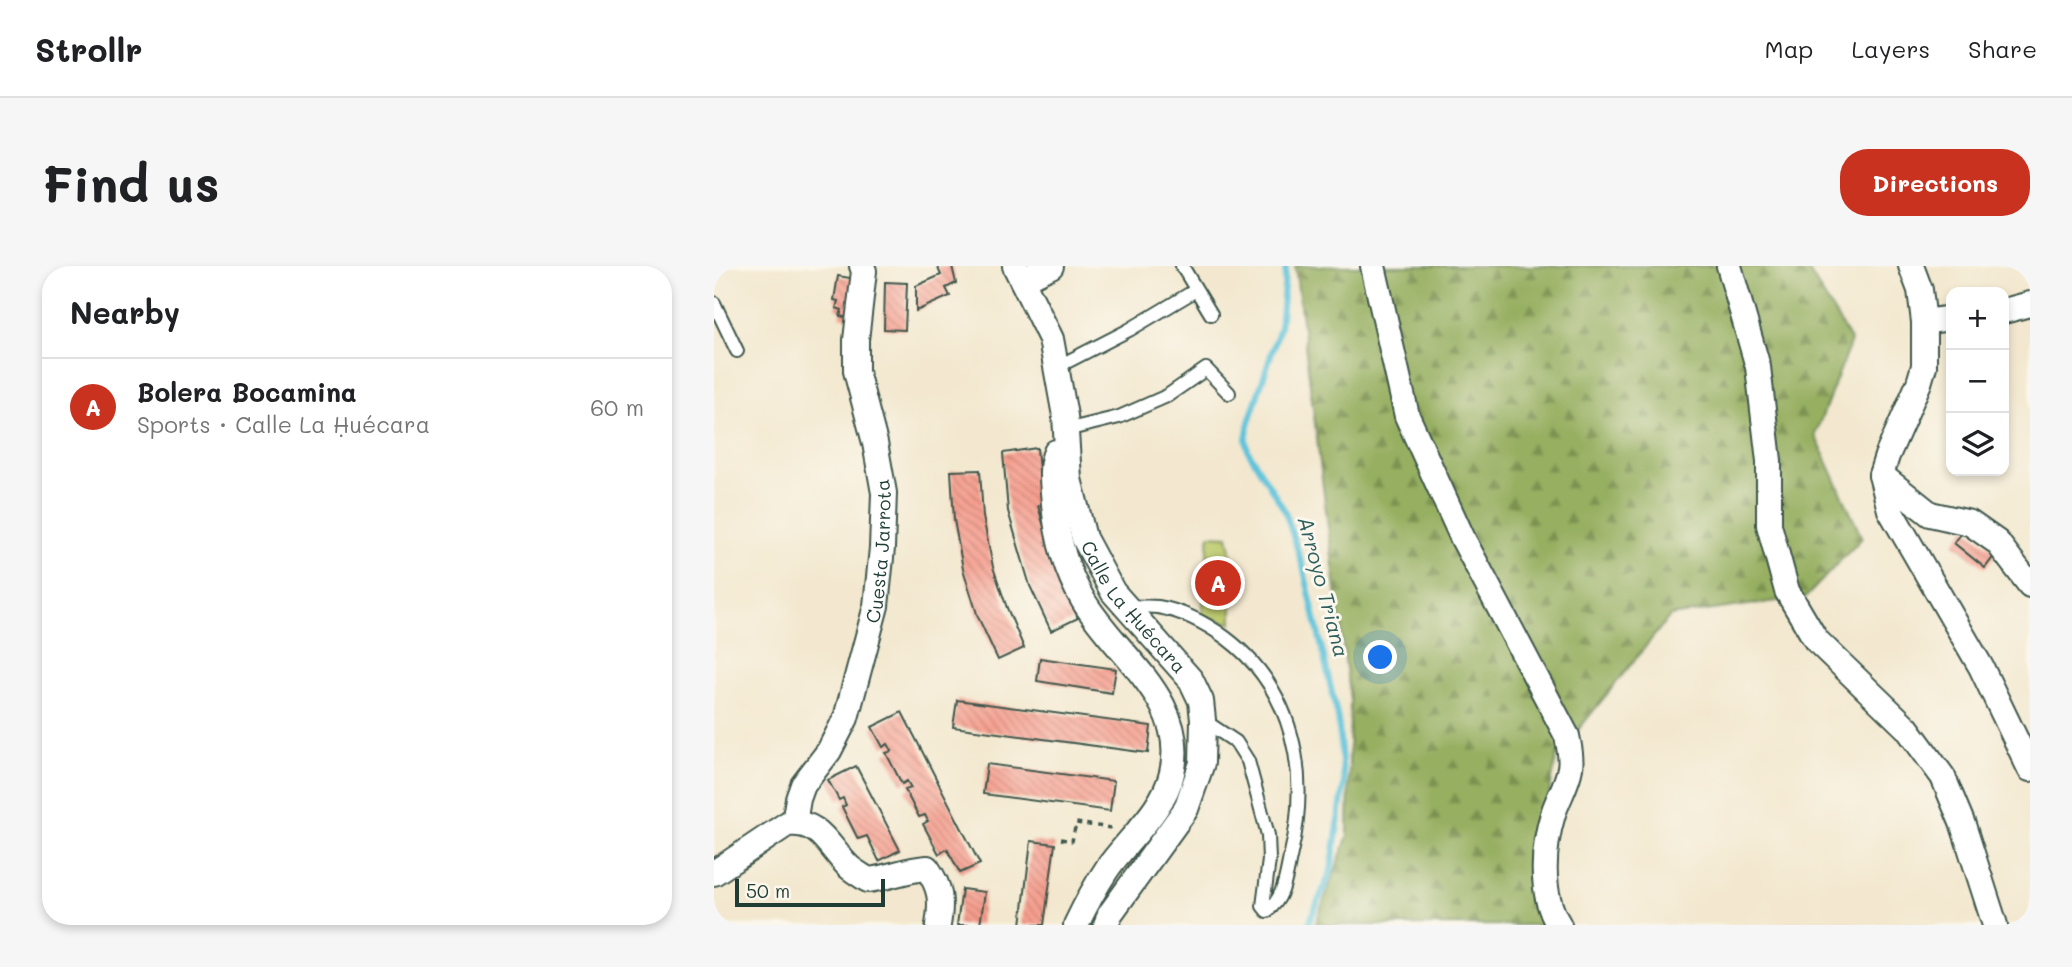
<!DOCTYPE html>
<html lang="en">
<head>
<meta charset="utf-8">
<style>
  :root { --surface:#fff; --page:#f6f6f6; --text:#202124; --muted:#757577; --line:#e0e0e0; --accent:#c8321e }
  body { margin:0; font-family:Mali,sans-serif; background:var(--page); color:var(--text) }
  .controls { position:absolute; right:21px; top:21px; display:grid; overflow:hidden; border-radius:14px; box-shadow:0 4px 10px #0003 }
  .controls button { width:63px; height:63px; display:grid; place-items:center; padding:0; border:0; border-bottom:2px solid var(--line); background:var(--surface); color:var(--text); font:35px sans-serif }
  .scale { position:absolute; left:21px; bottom:18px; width:150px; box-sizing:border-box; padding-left:7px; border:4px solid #1f3d34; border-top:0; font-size:19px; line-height:24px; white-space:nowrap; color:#1f3d34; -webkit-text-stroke:5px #fbf7ec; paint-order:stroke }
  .you { position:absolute; left:667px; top:392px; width:24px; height:24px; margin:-18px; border:5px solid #fff; border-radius:50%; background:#1a73e8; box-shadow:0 0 0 10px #1a73e833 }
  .badge { display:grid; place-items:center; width:46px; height:46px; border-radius:50%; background:var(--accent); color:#fff; font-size:23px; font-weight:700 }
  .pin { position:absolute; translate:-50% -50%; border:4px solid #fff; box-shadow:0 2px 7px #0006 }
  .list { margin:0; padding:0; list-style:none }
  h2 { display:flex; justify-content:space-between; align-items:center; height:91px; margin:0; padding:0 28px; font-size:30px }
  h2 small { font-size:23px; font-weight:400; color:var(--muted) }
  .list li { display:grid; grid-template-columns:46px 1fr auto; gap:21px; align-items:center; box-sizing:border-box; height:98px; padding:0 28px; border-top:2px solid var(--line) }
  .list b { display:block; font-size:26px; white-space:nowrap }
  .list p { margin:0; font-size:23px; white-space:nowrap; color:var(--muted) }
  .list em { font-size:23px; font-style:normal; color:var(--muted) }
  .icon { flex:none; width:38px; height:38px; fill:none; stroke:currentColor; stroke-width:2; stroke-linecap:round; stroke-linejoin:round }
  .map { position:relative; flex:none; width:1316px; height:659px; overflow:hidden; border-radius:28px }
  header { display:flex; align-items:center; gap:42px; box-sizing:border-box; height:98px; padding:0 35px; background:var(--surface); border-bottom:2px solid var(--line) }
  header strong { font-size:33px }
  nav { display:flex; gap:38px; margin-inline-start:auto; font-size:24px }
  .intro { display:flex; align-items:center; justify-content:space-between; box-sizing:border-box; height:168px; padding:0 42px }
  h1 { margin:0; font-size:49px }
  .button { padding:18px 32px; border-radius:28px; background:var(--accent); color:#fff; font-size:24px; font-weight:700 }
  main { display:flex; gap:42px; padding:0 42px }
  aside { flex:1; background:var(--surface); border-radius:28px; box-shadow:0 4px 10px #0003 }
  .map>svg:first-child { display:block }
  .forest { fill:url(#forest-firs); stroke:#5a764a; stroke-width:2 }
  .pitch { fill:#bdcb6d; stroke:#6e8450; stroke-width:2 }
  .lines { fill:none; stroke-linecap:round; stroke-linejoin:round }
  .stream { stroke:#5dc3da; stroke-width:6 }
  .building { fill:url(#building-back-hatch) }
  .service-casing { stroke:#3f574b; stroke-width:16 }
  .minor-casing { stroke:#3f574b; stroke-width:28 }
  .path { stroke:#3f574b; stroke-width:3.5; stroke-dasharray:5 5; stroke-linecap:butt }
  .service { stroke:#fff; stroke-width:12 }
  .minor { stroke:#fff; stroke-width:24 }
  .labels { text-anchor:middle; stroke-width:6; stroke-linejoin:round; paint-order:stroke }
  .street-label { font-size:19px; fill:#1f3d34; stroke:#fbf7ec }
  .water-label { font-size:21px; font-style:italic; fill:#2e5e5e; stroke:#fbf7ec }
</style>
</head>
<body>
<header>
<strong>Strollr</strong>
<nav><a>Map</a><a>Layers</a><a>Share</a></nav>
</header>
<div class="intro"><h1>Find us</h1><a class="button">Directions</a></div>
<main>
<aside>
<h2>Nearby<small></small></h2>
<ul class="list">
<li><span class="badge">A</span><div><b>Bolera Bocamina</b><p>Sports · Calle La Ḥuécara</p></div><em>60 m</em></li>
</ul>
</aside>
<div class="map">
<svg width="1316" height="659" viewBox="0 0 1316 659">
  <defs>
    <pattern id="forest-firs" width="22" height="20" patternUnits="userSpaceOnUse" patternTransform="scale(1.75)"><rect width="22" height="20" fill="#96af60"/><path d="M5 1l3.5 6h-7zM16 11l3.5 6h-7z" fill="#7a9050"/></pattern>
    <pattern id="building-back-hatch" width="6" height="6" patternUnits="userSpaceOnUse" patternTransform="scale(1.75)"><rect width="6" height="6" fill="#f69d8d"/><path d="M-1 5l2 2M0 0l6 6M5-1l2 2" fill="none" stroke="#c78174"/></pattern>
  </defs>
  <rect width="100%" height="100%" fill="#fbf7ec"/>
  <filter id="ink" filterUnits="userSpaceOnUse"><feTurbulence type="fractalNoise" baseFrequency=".0143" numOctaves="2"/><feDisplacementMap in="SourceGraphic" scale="14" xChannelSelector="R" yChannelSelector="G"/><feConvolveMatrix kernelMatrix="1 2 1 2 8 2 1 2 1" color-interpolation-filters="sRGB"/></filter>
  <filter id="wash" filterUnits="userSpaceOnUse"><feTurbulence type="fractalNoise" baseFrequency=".00686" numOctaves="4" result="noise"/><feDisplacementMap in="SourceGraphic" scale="28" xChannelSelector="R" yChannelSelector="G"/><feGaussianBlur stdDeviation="1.57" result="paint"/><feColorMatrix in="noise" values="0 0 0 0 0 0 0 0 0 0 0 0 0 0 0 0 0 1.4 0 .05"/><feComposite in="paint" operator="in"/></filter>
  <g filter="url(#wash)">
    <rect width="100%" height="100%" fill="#f3e8cf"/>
    <path class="forest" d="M581,0H1092L1137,75L1101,169L1148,272L1092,331L956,350L843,490L817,611L834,659H601L634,569L636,434Z"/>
    <path class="pitch" d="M495,269L514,270L517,284L518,358L488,349Z"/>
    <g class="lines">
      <path class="stream" d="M572,0L566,61L535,156L532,173L534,185L571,245L590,304L624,453L630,518L617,605L594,659"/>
    </g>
    <g id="blocks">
      <path class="building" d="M223,0H238L242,17L232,22L236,30L202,45V20L227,9Z
        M124,10L142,13L134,52L126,50L128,44L122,42L124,35L120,34Z
        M171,16L193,17L191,64L170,63Z
        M323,182L328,239L324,240L343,306L364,352L337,365L316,320L294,245L289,187Z
        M266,204L269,251L279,301L293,342L310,382L284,394L264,351L249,303L240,254L237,205Z
        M1252,262L1283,286L1271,302L1240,277Z
        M326,392L402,403L398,427L323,415Z
        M243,434L437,460L434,487L239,461Z
        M188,446L266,598L246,607L233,583L225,588L209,558L214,555L211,549L205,551L191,524L197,522L193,515L188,518L172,487L178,485L174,478L169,481L158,461Z
        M273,498L400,515L396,545L269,528Z
        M142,500L186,584L165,595L153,570L144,573L128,541L132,539L129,532L125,534L114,514Z
        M317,575L341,578L330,659H307Z
        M248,623L271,626L266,659H243Z"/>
    </g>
  </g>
  <g filter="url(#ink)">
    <use href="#blocks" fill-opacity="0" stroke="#3f574b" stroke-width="2"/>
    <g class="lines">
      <g class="service-casing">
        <path id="service" d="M468,0L497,48
          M0,37L23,85
          M343,101L415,64L482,24
          M352,164L405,151L453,130L492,103L515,127
          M412,341C423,341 434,340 444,341C468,345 493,358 512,372C580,423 596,508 577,587C572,608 571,632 553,645L549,640L555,594L554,569L534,495L522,476L489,454"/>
      </g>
      <g class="minor-casing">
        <g id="minor">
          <path id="s1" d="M301,0L337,73L351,150L355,213L370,272L399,326L477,414L487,435L489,454L488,497L472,543L396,648L392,659"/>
          <path d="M659,0L693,150L749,273L853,470C855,480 858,492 856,502C853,519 844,532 839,548C829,581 825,628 845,659"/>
          <path d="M1015,0L1044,101L1055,195V259L1073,325L1102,374L1193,462L1229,511L1249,559L1281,659"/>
          <path d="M1197,0L1206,24L1210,56V100L1205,117L1173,190L1167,209L1176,244L1267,401L1316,503"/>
          <path d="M308,14L337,0"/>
          <path d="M1290,45L1316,38"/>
          <path d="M1210,56L1237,52"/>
          <path d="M342,186C335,200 339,223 340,238C343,272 352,305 369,334C402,390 475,434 458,507C450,544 414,573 393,603C381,621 371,640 362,659"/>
          <path d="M1167,209L1216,248L1256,257L1283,276L1316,319"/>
          <path id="s2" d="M80,557L84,533L89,519L115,485L132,452L162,340L168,282L170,227L161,177L142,105V74L150,5L148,0"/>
          <path d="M0,607L73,558C107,554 114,581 135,601C141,606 148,610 154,614C174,612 192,603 213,602C227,622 228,635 224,659"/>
        </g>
      </g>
      <path class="path" d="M347,573L358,575L362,557L397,562"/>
      <use href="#service" class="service"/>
      <use href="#minor" class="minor"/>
    </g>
  </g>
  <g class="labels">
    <g class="street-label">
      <text dy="7" stroke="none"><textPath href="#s2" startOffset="290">Cuesta Jarrota</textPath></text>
      <text dy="7" stroke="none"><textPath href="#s1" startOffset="369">Calle La Ḥuécara</textPath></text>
    </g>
    <g class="water-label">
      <text transform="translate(609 321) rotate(75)" y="7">Arroyo Triana</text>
    </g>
  </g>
</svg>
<div class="controls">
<button>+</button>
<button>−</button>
<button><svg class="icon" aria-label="layers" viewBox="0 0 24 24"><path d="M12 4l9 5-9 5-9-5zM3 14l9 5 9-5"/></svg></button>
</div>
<div class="scale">50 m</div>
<div class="you"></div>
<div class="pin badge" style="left:504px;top:317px">A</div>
</div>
</main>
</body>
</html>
